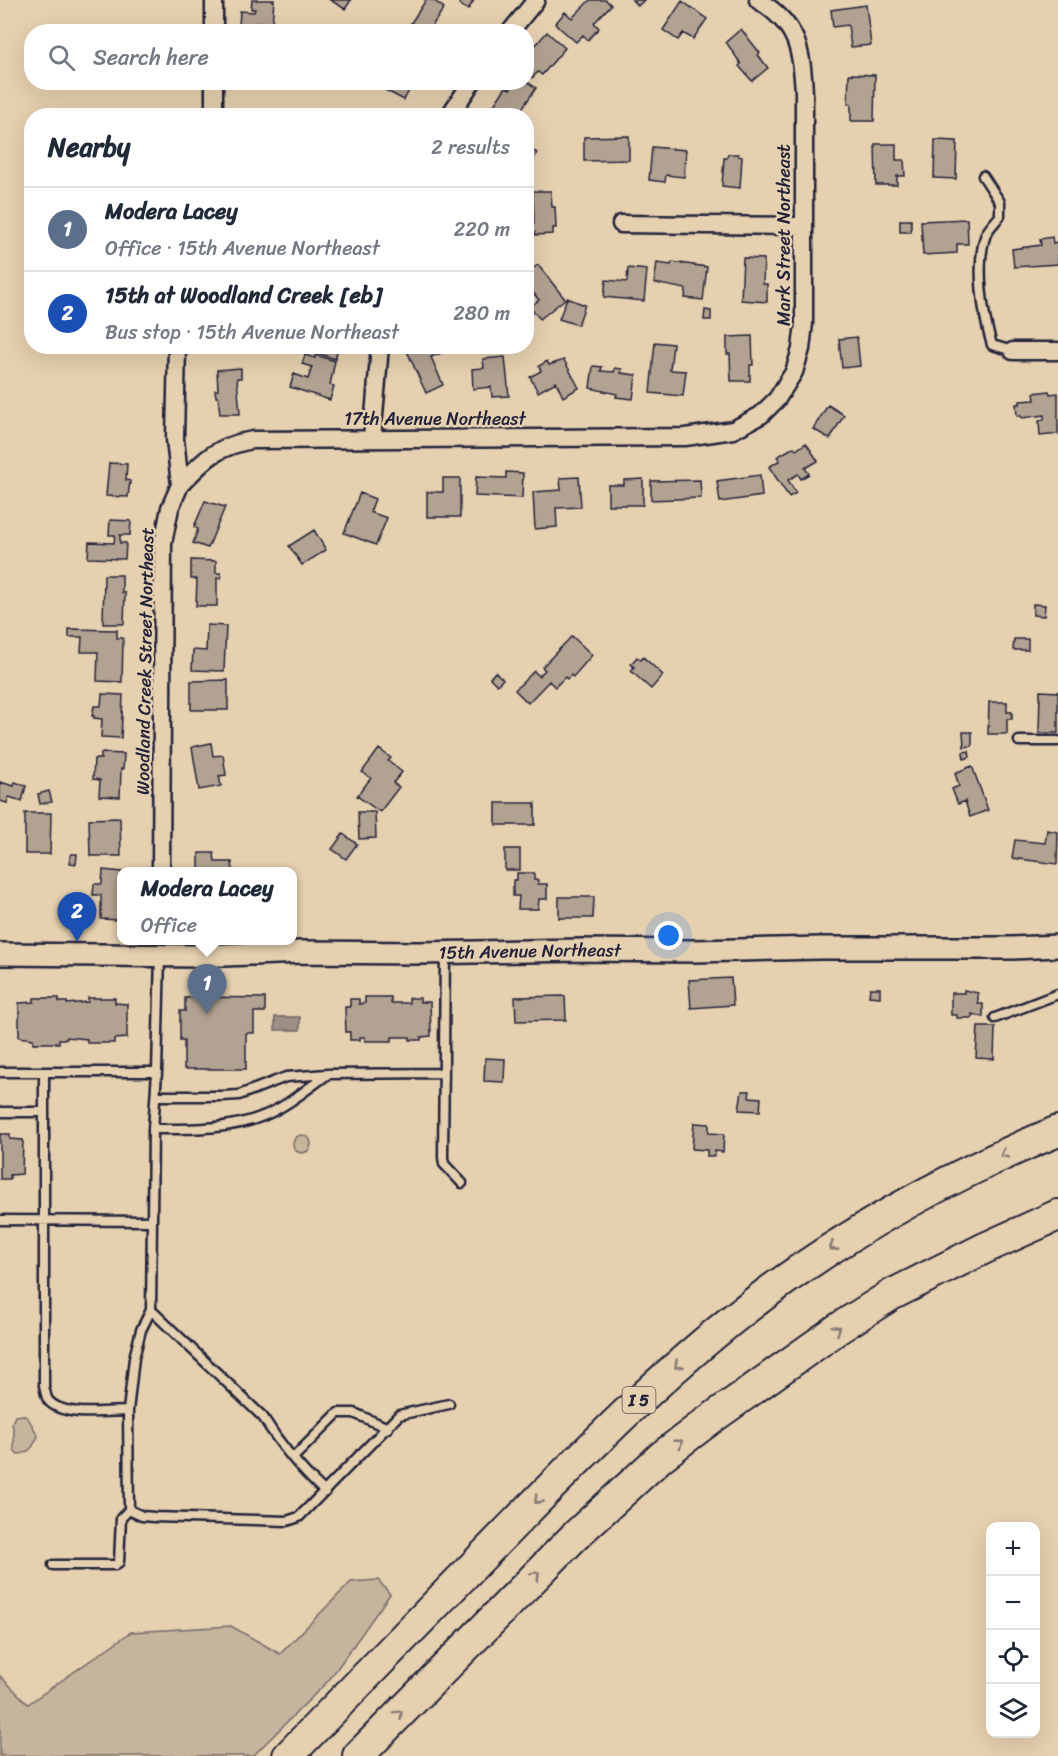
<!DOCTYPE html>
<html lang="en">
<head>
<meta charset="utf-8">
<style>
  :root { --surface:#fff; --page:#f2f2f3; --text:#1f2937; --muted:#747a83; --line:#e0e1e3; --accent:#ea580c }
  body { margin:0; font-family:Sriracha,sans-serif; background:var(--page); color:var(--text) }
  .controls { position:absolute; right:18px; bottom:18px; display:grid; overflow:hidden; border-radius:12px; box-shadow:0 6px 24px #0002 }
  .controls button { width:54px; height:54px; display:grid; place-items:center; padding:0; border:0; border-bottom:2px solid var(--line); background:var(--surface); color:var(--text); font:30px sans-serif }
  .you { position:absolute; left:669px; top:936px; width:21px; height:21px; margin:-15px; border:4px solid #fff; border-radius:50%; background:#1a73e8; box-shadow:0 0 0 9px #1a73e833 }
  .badge { display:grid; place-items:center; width:39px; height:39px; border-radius:50%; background:var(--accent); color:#fff; font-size:20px; font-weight:700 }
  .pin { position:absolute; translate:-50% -50px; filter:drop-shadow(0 2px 3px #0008) }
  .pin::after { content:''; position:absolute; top:32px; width:21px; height:18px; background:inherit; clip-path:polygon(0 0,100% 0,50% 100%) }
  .popup { position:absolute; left:117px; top:867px; width:180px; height:78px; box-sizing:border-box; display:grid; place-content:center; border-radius:12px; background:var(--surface); filter:drop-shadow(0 2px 4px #0005); font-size:20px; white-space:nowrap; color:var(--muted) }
  .popup b { font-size:22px; color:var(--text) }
  .popup::after { content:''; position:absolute; left:50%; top:100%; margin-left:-12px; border:12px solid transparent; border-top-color:var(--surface) }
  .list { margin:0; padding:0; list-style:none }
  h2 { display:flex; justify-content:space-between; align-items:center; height:78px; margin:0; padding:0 24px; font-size:26px }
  h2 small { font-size:20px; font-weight:400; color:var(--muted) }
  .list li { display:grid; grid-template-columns:39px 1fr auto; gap:18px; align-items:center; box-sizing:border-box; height:84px; padding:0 24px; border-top:2px solid var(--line) }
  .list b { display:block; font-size:22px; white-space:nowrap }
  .list p { margin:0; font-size:20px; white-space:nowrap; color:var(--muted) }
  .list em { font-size:20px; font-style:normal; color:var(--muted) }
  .icon { flex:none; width:33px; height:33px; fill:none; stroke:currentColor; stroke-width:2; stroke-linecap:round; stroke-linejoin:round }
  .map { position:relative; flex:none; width:1058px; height:1756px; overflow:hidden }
  .search { position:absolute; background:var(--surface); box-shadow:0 6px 24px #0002; left:24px; top:24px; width:510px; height:66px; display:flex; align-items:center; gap:15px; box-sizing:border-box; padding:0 21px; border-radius:24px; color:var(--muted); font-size:22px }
  .panel { position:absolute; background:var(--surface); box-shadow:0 6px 24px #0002; left:24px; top:108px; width:510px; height:246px; border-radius:24px }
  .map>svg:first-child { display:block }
  .green { fill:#c6b49c; stroke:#746b6c; stroke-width:1.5 }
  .water { fill:#9d9084; stroke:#6c6467; stroke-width:1.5 }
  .building { fill:#b2a291; stroke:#22223b; stroke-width:1.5 }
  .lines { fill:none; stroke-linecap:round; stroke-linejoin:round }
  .service-casing { stroke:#22223b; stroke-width:13 }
  .minor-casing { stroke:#22223b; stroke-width:21 }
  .tertiary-casing { stroke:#22223b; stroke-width:26 }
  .motorway-casing { stroke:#22223b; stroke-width:34 }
  .service { stroke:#e5d0af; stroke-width:8 }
  .minor { stroke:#e5d0af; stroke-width:16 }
  .tertiary { stroke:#e5d0af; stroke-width:21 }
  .motorway { stroke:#e5d0af; stroke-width:30 }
  .oneway { stroke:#847975 }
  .labels { text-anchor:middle; stroke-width:5; stroke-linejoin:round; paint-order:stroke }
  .shield { fill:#e5d0af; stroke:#5c565e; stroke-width:1.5 }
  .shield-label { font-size:16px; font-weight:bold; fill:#22223b }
  .street-label { font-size:18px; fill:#22223b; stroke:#e5d0af }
</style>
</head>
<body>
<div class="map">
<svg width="1058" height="1756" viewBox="0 0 1058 1756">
  <rect width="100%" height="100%" fill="#e5d0af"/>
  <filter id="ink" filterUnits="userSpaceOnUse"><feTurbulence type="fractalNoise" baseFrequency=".0167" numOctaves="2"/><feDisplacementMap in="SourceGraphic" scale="12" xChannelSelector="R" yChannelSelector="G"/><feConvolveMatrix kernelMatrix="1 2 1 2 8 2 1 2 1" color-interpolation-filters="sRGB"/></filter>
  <g filter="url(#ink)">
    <path class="green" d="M293 1144a9 9 0 1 1 18 0a9 9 0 1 1-18 0Z
      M23,1415L28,1418L38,1436C34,1445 30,1454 18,1454L14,1450V1434L12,1423L15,1416Z
      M378,1580L390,1594L329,1680L253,1756H0V1676L28,1704L131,1632L231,1626L280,1654L351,1582Z"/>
    <path class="water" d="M275,1017H300V1030H275Z"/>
    <path class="building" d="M252,0H274L272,24L256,23V27L239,26L240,11L254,12L255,9H251Z
      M330,0H351L345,9Z
      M426,0H433L444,8L428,32H405Z
      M458,0H474L468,10L459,4L461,2Z
      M590,0H606L611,5L594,23L599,28L588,40L583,35L576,42L555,24L565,12L572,18Z
      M632,0H644L638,6Z
      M682,1L707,19L693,39L683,33L678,40L663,30Z
      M866,5L871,45L851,47L848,25L833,27L831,10Z
      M741,29L760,53L758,55L768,68L752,81L739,66L741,64L726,42Z
      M547,32L565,48L542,75L538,72L532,78L526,73V56Z
      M849,74L875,75L874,121H851V104H848Z
      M526,81L536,88L517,116H496L490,111L506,87L510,89L515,82Z
      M259,82H278V85H259Z
      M384,82H406L412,85L404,100L381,88Z
      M378,110L391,116H376Z
      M629,136V160L584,161V137Z
      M935,140L957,141L956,179L934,178Z
      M875,144H896V160H904L905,176H897V185H876Z
      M526,147L537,153L531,164L526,162Z
      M652,147L686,150L684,177L666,175L665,182L649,180Z
      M728,154H738V156L742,157L740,188L722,186L724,158H727Z
      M533,191H551L552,207H555L556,228H553V234L535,235V232H529V224H534Z
      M967,219L968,244H957V253L923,255L921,221Z
      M900,220H911V232H900Z
      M1052,237L1053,243L1058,242V264L1014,267L1012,249L1041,245L1040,239Z
      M743,258L764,259L763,284H767V302L741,300Z
      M672,262L707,267L703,300L685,298L686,289L654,283L657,263L671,265Z
      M538,265L565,299L540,319L530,307L539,300L526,284V273Z
      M628,268L647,270L644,301L604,297L606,280L627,282Z
      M567,298L585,305L578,325L559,319Z
      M705,310L711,311V320H704Z
      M752,336L753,365H750V381H731L730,354H727V337Z
      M857,337L860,366L842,368L839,339Z
      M655,342L673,344L670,370L686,371L683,396L650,393Z
      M316,346H339L335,359L314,352Z
      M417,346H438L441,353L431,357L443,385L426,393L407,351Z
      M305,355L315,358L316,355L335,361L330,385L334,386L330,400L290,387L294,374L308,379L312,367L302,364Z
      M505,357L509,396L492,397L491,387L473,389L472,369L484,368L483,359Z
      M564,360L579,388L563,397L556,382L538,392L530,377L541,371L539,366L547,361L549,365Z
      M593,366L602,367L601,371L614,372L615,368L622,369L621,373L636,375L633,399L616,397L617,394L590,388Z
      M241,368V378H237L240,414H220L218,397H216L215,390H218L217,370Z
      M1049,391L1050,394L1058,393V434L1040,436L1039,421L1044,420V415L1022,418L1021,416H1017L1016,404H1020V401L1035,400L1034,393Z
      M828,405L844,415L830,439L813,429Z
      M806,443L818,461L805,468L809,474L801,479L798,474L788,480L796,493L789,497L769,467L780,460L777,457L794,447L796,450Z
      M109,463L127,464L126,480L130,481L128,497L106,496Z
      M506,472L523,473L522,498L475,496L476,477L506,478Z
      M760,475L762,496L720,502L717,481Z
      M579,477L581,507L556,508L557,527L535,529L533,492L561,490L560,478Z
      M443,478H460V517H427V492H443Z
      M643,479V505H608V485H624V480Z
      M700,480L701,498L651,500V481Z
      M360,493L375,499L370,512L387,518L376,545L344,533Z
      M205,501L225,507L208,548L193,543L198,529L194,527Z
      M110,520L131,521L130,535H120V543H126L125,559L88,558L89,542L114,543L115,535H109Z
      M314,530L326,550L302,565L289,546Z
      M191,560L216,561V573H221V578H217V606H196L197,579H191Z
      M104,575H122V593H125L124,624H103Z
      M1033,604L1045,605L1044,616L1033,615Z
      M207,625L226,626L224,671L192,670L193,650L206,651Z
      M69,629L117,630V638H123L122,682L97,681L98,652H81L82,637H69Z
      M572,636L592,655L573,677L571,675L567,679L565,677L555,687L549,681L528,703L515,690L534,671L539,676L545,670L542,667Z
      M1014,639H1028V650H1013Z
      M637,657L641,660L643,657L663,675L651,689L631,671L634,667L631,664Z
      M495,672L503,679L497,685L490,678Z
      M228,680V710H191V681Z
      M1040,691L1058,692V733H1039Z
      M102,694L123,695L121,738L101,737L102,719L94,718V716H92L94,706H101Z
      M989,702H1007V712H1012V719H1007V734H988Z
      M963,732H972V746L964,747Z
      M211,743L213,756L223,755L226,775L219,776L221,786L199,790L192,747Z
      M379,749L391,758L388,761L402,772L393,783L399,787L380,812L357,796L371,778L362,772Z
      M969,751L970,757L964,759L963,752Z
      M101,753L124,754L123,769H121L120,797L99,796L100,780L93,779L94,759H101Z
      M972,766L988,810L970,817L965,801L958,804L952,789L959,786L955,773Z
      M0,782L14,786L15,782L26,786L22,801L9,797L7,803L0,801Z
      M49,791L52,802L40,804L38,794Z
      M496,803H535V825H496Z
      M358,812H375L376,838L359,839Z
      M25,813H51L50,854H25Z
      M120,818L121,856H90L89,819Z
      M1047,830L1058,832L1057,864L1012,858L1015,840L1045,843Z
      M343,834L357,844L346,859L332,849Z
      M505,849H520V870H505Z
      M199,853H214L215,862H232L233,872H199Z
      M71,854H77L76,864L70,863Z
      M103,870L122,872L120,920L101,919V895H93L94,884H102Z
      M517,873H534V880H538V884H547V899H539L538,909H518L519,896H513V880H517Z
      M559,897H594L593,918H559Z
      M731,978L733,1005L691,1008L689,980Z
      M870,988H880V997L869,996Z
      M964,990L978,993V1004H983V1017L972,1014V1018H957V1015H951V993H964Z
      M565,996L566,1020L516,1021L515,997Z
      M198,997L265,998V1012H254V1033H246V1069H184V1040H180V1011H185V998Z
      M365,997H391V1003H409V998H420V1002H430L431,1036L421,1037V1040H410V1037H392V1041H365V1037H360V1040H350V1032H346L345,1007H350V999H359V1004L365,1003Z
      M34,998H59V1002H67V1004L88,1002V998H115V1003L127,1004V1038L114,1039V1043H87V1039L67,1037V1039H59V1043H33V1039L19,1037V1003L34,1002Z
      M978,1027H995L994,1059L976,1058Z
      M485,1058L505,1059L504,1082L484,1081Z
      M742,1091H750L749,1097L761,1098L760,1111L739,1110Z
      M694,1123L709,1124V1133L724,1134L723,1152L715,1151V1156H707V1150L692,1149Z
      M0,1134H10V1139L23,1140L22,1174L10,1175V1179H0Z"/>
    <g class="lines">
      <g class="service-casing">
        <path id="service" d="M983,176L1000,202V216C996,221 989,228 986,234C975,264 983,316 992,345L1013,351
          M1019,741H1058
          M445,953L443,1157L444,1164L462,1183
          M995,1018L1058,994
          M0,1072H157
          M44,1072V1386C45,1390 46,1397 48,1400C62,1418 107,1411 128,1411
          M156,1096H222L239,1095L286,1077L328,1074L444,1073
          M0,1112H44
          M153,1129C189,1129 229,1130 263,1116C286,1107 307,1089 328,1074
          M0,1220L152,1221
          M151,1310L263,1417C280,1445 301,1470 325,1492
          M293,1458L338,1413H354L388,1428
          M129,1510L142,1516L154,1517L287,1521L299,1517L399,1415L449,1404
          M53,1565H115L119,1562L121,1518L129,1510L128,1411L134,1358L141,1330L151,1310L153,1129L157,1072L160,955"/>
      </g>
      <g class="minor-casing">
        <path id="minor" d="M214,0V32
          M510,32L536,0
          M214,82V116
          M449,116L472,82
          M621,224L804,226
          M1013,351H1058
          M372,439L380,346
          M180,485C204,460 216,446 253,440L685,437L733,430L761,415L777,399L794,372L801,349L804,323V93C802,49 797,24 758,0
          M161,872L163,543L170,508L180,485L175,439L177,346"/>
      </g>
      <g class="tertiary-casing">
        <g id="tertiary">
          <path id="s1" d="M0,954L199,956L302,952L420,953L581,950L694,951L821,948H1012L1058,946"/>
        </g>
      </g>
      <g class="motorway-casing">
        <path id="motorway" d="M288,1756C364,1678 440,1600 516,1522C596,1441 676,1360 768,1292C858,1226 956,1173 1058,1131
          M358,1756L577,1534L662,1456L708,1421L839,1328L891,1295L985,1248L1058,1215"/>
      </g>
      <use href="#service" class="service"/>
      <use href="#minor" class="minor"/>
      <use href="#tertiary" class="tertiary"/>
      <use href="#motorway" class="motorway"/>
    </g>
    <defs><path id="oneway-chevron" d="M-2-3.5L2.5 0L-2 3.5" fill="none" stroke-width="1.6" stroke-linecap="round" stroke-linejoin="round" transform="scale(1.5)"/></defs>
    <g class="oneway">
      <use href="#oneway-chevron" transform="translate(1004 1154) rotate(155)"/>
      <use href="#oneway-chevron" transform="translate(833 1247) rotate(147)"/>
      <use href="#oneway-chevron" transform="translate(837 1329) rotate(-34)"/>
      <use href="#oneway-chevron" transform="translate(678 1365) rotate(138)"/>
      <use href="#oneway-chevron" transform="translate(679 1443) rotate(-38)"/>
      <use href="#oneway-chevron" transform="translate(538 1500) rotate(134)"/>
      <use href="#oneway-chevron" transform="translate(536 1575) rotate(-45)"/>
      <use href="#oneway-chevron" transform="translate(399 1714) rotate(-45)"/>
    </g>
  </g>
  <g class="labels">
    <rect class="shield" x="622.5" y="1387" width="33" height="26" rx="4.5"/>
    <g class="shield-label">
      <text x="639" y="1406">I 5</text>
    </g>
    <g class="street-label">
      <text transform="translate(784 235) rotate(-90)" y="6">Mark Street Northeast</text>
      <text x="435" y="425">17th Avenue Northeast</text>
      <text transform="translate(145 661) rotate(-89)" y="6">Woodland Creek Street Northeast</text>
      <text dy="6" stroke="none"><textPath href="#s1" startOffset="530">15th Avenue Northeast</textPath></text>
    </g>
  </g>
</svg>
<div class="controls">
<button>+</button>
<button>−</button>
<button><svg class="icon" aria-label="locate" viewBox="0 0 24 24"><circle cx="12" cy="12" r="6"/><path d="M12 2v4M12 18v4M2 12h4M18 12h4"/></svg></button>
<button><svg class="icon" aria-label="layers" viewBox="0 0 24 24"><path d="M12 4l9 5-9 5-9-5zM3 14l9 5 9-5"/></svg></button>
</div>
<div class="you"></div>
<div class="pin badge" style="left:207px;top:1014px;background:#5c6f8a">1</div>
<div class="popup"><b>Modera Lacey</b>Office</div>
<div class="pin badge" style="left:77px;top:942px;background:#1a4fb4">2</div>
<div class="search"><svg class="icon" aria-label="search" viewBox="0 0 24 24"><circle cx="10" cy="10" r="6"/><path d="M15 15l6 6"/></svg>Search here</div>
<section class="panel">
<h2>Nearby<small>2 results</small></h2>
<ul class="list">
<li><span class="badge" style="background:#5c6f8a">1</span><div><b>Modera Lacey</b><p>Office · 15th Avenue Northeast</p></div><em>220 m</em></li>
<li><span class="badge" style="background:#1a4fb4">2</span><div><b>15th at Woodland Creek [eb]</b><p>Bus stop · 15th Avenue Northeast</p></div><em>280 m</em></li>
</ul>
</section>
</div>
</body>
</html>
